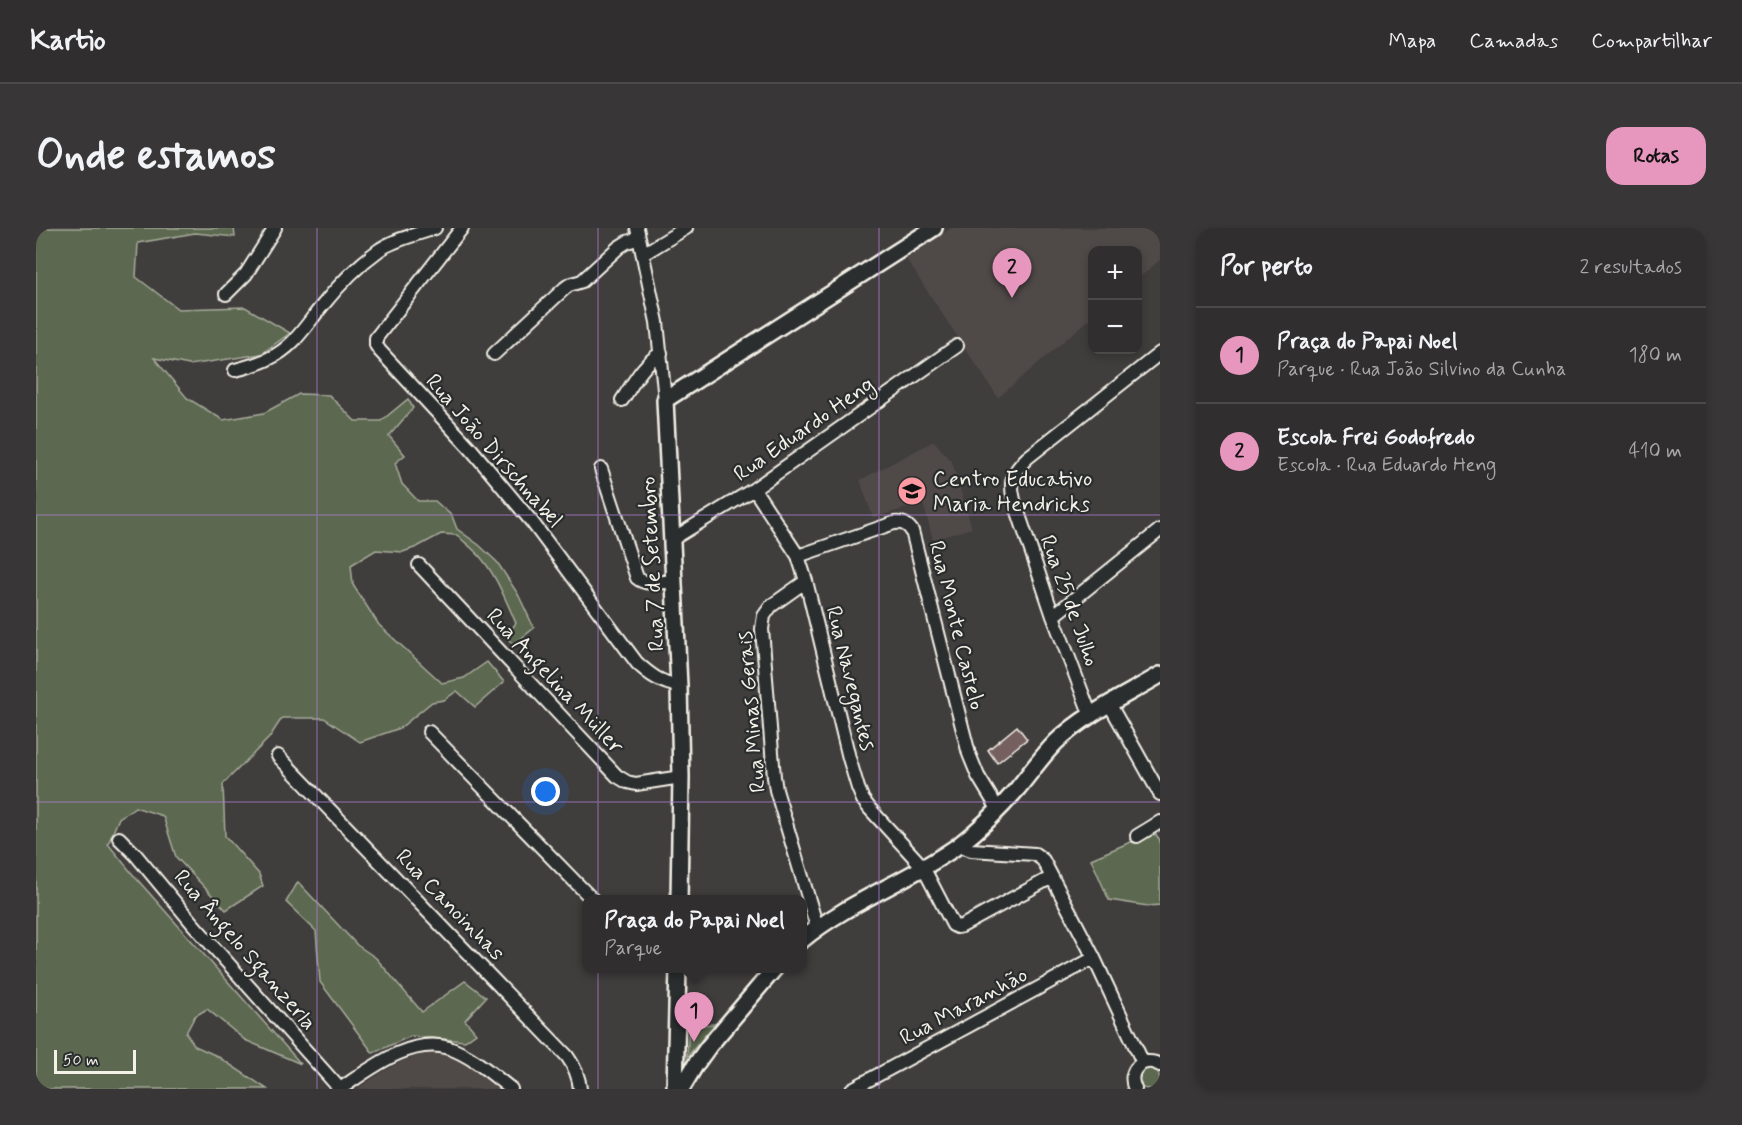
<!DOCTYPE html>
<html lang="pt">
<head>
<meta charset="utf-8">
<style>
  :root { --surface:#302e2e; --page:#383636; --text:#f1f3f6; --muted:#a8a8aa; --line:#4b4a4a; --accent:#e797bd }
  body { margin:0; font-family:Mynerve,sans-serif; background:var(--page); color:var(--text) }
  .controls { position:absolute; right:18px; top:18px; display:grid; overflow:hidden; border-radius:12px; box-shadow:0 3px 9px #0003 }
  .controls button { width:54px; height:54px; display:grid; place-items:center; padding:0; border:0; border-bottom:2px solid var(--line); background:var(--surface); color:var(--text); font:30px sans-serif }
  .scale { position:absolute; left:18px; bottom:15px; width:82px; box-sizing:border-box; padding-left:6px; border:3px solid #f4f1e8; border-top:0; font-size:16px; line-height:21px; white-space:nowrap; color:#f4f1e8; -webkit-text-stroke:4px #2a2d2e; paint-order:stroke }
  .you { position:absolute; left:510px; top:564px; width:21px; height:21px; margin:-15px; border:4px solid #fff; border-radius:50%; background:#1a73e8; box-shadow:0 0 0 9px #1a73e833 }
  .badge { display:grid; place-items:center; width:39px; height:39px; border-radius:50%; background:var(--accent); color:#111; font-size:20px; font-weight:700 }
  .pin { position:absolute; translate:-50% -50px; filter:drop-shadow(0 2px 3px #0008) }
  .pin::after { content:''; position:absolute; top:32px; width:21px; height:18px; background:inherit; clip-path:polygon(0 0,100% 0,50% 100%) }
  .popup { position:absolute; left:546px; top:667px; width:225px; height:78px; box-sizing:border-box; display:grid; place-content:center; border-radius:12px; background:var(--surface); filter:drop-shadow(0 2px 4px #0005); font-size:20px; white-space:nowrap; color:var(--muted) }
  .popup b { font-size:22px; color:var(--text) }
  .popup::after { content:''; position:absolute; left:50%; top:100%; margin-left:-12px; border:12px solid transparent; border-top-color:var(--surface) }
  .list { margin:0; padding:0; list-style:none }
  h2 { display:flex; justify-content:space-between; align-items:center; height:78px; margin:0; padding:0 24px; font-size:26px }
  h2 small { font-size:20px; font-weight:400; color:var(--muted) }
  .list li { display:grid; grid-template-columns:39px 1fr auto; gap:18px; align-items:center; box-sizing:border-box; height:96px; padding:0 24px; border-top:2px solid var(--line) }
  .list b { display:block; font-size:22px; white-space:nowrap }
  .list p { margin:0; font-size:20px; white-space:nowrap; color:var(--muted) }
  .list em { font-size:20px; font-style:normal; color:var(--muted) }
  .map { position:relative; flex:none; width:1124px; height:861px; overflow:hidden; border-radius:18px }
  header { display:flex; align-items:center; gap:36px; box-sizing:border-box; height:84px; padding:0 30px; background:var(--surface); border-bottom:2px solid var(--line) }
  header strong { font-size:28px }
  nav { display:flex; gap:33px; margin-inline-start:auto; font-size:21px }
  .intro { display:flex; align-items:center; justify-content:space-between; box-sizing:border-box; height:144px; padding:0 36px }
  h1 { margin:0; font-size:42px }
  .button { padding:15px 27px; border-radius:18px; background:var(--accent); color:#111; font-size:21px; font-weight:700 }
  main { display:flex; gap:36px; padding:0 36px }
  aside { flex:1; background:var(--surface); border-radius:18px; box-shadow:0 3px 9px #0003 }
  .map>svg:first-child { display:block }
  .built { fill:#504847 }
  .green { fill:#5b684f; stroke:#a8ac9c; stroke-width:1.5 }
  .building { fill:#74615f; stroke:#f4f1e8; stroke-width:1.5 }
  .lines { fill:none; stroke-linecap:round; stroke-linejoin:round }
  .minor-casing { stroke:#f4f1e8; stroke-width:16 }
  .tertiary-casing { stroke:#f4f1e8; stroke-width:20 }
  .minor { stroke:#2a2d2e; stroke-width:12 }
  .tertiary { stroke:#2a2d2e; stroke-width:15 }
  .grid { fill:none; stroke:#ab7bcf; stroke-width:1.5; stroke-opacity:0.55 }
  .labels { text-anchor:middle; stroke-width:4.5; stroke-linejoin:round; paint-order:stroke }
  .street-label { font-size:22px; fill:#f4f1e8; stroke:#2a2d2e }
  .poi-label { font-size:22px; fill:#f4f1e8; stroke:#2a2d2e; text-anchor:start }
</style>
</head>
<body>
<header>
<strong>Kartio</strong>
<nav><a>Mapa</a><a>Camadas</a><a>Compartilhar</a></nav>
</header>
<div class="intro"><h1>Onde estamos</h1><a class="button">Rotas</a></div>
<main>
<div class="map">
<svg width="1124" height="861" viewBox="0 0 1124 861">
  <rect width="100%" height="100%" fill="#403d3d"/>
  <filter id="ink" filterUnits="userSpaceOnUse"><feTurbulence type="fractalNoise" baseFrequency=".0167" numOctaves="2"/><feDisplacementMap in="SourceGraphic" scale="12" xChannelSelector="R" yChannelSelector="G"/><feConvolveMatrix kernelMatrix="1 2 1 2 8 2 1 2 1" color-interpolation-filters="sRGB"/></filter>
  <g filter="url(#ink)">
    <path class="built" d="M915,0H1124V32L1102,51V22H1056V89L962,170L870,31Z
      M898,213L916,234L936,300L897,312L887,275L837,290L824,252Z
      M414,824L442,840L462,861H321L345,845L366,833L387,826Z"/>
    <path class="green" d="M0,0H198L199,9L159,5L102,15L100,49L142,81L209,79L254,105L225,126L153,137L118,130L151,170L187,192L228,185L263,166L293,167L319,193H345L372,171L377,180L353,208L369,227L359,235L366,256L382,273H399L416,288L421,301L443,317L461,334L482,366L498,400L477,417L470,408L480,395C470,373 461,349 446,331C439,322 429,315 421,307L405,306L381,319L367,324L340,322L315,337L317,357L343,397L406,455L428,450L451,434L468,454L439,479L421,463L408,472L396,474L364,500L324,514L288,490H246L233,510L187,556L189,608L223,646L227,658L190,682L140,629L127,588L99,579L83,590L72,616L99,649L265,836L209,812L171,781L159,788L150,805L159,818L181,828L231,861H0Z
      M1118,604L1124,612V677L1112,678L1073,672L1055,631Z
      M262,654L321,717L340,730L386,784L429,753L450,769L429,792L440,805L429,813L375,808L337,825L284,754L280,703L250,674Z
      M679,796L651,829L653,798Z
      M1109,839C1120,841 1124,842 1124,855L1119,861C1104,861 1104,861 1100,847Z"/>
    <path class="building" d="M981,498L991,511L961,535L952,522Z"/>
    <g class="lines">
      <g class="minor-casing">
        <path id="minor" d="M426,0L340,110V117L344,123L435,221L496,294L601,435C614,447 625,455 643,458
          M601,0L621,94L629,172
          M607,26L650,0
          M190,66L210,46L239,0
          M458,126L529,60L533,57L546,53L583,19L591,14L603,10
          M199,142C211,139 223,136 234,130C258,119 270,97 286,78C302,58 322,37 343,22C359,11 380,7 399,0
          M586,172C598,154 607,136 625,125
          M565,241L601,350C610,358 626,354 637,353
          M718,261L762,328L770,353L813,530L822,560L827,572L834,581L887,639L917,697L921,699L926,698L1016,649
          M635,312L718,261L921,118
          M762,328L858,295C867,294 871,296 876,303L933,526L942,548L962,581
          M383,337L581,548L591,554L600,556L645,549
          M770,353L735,378L728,388L726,401L738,549L740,562L781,699
          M1017,388L1124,302
          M1074,477L1124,566
          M1055,488L1017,388L978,272C973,252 976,245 991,230L1124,125
          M393,504L557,672
          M242,528L531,828C539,839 543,848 544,861
          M1101,608L1124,594
          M83,610L99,626L157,696L304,861
          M922,617L935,622L999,626L1007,632L1058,730L1107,835
          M304,861C334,841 375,808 413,820C436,828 456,846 475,861
          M816,861L1058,730
          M1099,861C1090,843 1107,827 1124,837"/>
      </g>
      <g class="tertiary-casing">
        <path id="tertiary" d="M643,672L645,549L643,458L629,172L898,0
          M766,712C813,673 873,653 923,617C944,601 965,580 982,560C995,544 1006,528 1020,514C1049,486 1089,468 1124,447
          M639,861L642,740
          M645,861L660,836L673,818L739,740"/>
      </g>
      <use href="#minor" class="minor"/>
      <use href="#tertiary" class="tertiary"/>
    </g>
  </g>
  <path class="grid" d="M281,0V861M562,0V861M843,0V861M0,287H1124M0,574H1124"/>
  <defs>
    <g id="school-disc" transform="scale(1.5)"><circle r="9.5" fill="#ff9aa2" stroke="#2a2d2e"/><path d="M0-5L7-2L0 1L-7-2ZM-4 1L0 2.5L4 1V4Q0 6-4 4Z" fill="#111"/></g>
  </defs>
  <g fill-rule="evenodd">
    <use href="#school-disc" x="876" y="263"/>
  </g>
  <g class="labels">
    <g class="street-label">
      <text transform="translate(767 200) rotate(-35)" y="8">Rua Eduardo Heng</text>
      <text transform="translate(459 222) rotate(49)" y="8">Rua João Dirschnabel</text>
      <text transform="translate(615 336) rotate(-93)" y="8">Rua 7 de Setembro</text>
      <text transform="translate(1035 372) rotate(70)" y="8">Rua 25 de Julho</text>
      <text transform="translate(922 397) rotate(76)" y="8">Rua Monte Castelo</text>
      <text transform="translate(816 450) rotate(76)" y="8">Rua Navegantes</text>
      <text transform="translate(520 452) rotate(47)" y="8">Rua Angelina Müller</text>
      <text transform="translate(714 484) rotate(-95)" y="8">Rua Minas Gerais</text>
      <text transform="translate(415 676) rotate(46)" y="8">Rua Canoinhas</text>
      <text transform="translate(210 721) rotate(49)" y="8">Rua Ângelo Sganzerla</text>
      <text transform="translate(927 777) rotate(-28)" y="8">Rua Maranhão</text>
    </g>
    <g class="poi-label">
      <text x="897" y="258">Centro Educativo<tspan x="897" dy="25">Maria Hendricks</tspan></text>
    </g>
  </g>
</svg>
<div class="controls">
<button>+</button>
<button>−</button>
</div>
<div class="scale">50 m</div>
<div class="you"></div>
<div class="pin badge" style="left:658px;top:814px">1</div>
<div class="popup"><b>Praça do Papai Noel</b>Parque</div>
<div class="pin badge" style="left:976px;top:70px">2</div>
</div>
<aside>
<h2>Por perto<small>2 resultados</small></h2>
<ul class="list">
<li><span class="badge">1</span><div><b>Praça do Papai Noel</b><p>Parque · Rua João Silvino da Cunha</p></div><em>180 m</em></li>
<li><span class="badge">2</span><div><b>Escola Frei Godofredo</b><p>Escola · Rua Eduardo Heng</p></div><em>410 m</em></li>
</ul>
</aside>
</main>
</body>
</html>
